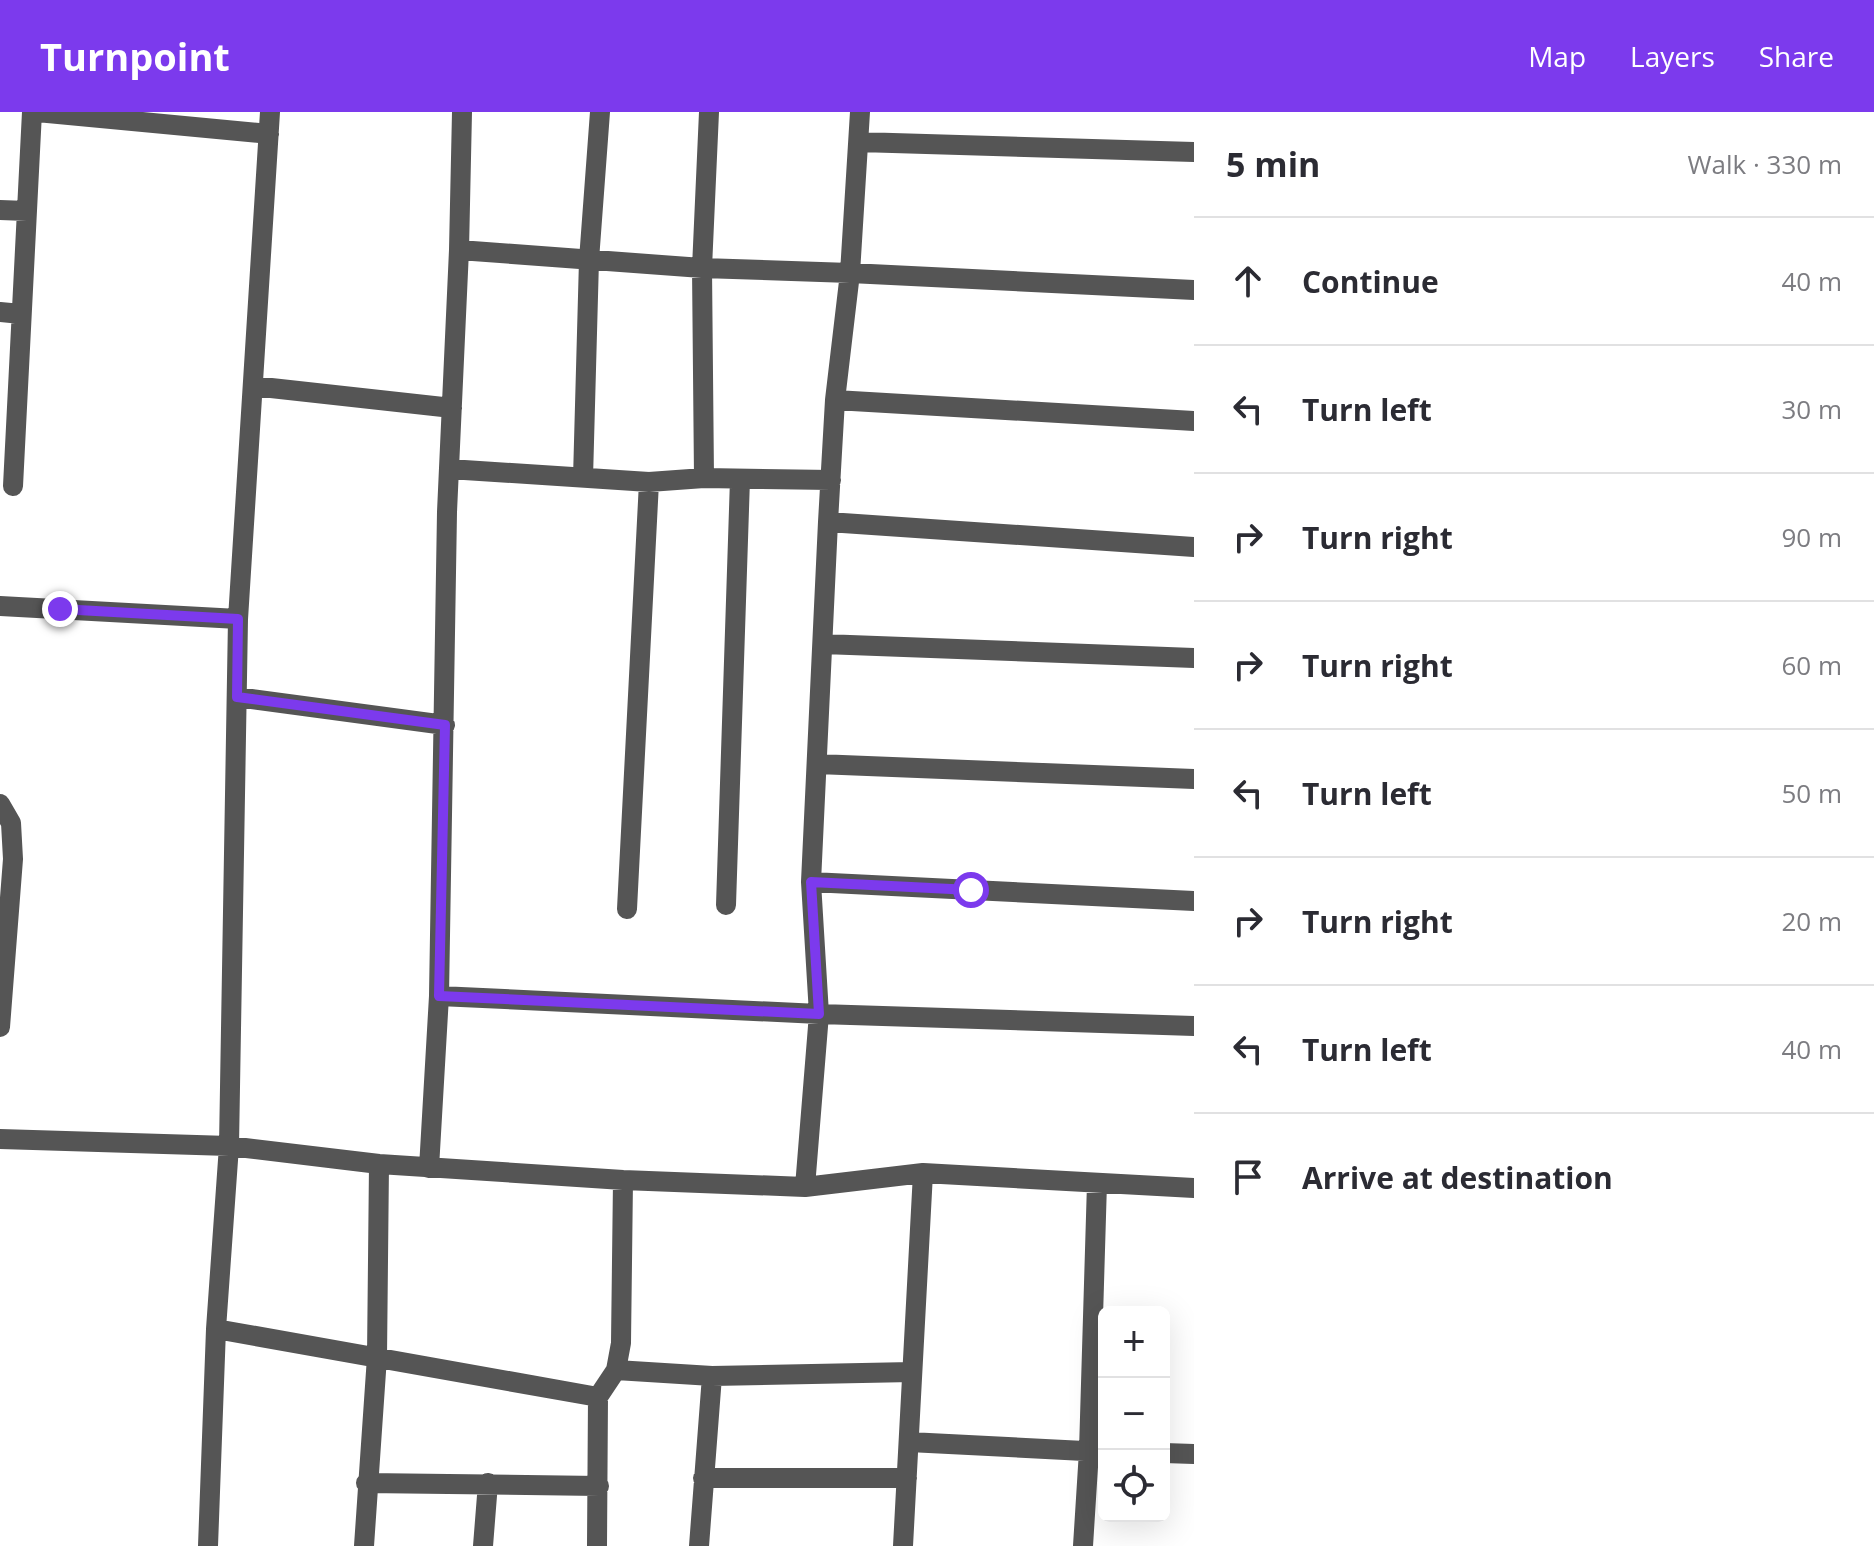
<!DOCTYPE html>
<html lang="en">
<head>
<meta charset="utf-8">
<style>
  :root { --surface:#fff; --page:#f7f7f7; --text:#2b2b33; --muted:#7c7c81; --line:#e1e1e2; --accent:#7c3aed }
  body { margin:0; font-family:"Open Sans",sans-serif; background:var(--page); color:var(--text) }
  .controls { position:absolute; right:24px; bottom:24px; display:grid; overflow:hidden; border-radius:12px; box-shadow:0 8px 32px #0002 }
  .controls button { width:72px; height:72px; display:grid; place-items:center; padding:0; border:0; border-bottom:2px solid var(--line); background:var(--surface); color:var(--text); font:40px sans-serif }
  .stop { position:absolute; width:24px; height:24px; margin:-18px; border:6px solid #7c3aed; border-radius:50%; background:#fff }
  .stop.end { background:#7c3aed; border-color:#fff; box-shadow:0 2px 8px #0008 }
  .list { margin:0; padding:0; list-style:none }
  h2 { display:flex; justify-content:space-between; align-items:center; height:104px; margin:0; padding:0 32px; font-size:34px }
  h2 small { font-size:26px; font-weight:400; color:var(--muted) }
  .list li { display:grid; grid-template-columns:52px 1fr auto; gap:24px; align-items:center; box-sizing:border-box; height:128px; padding:0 32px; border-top:2px solid var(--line) }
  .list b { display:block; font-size:30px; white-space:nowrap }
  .list em { font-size:26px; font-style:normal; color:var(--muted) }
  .icon { flex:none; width:44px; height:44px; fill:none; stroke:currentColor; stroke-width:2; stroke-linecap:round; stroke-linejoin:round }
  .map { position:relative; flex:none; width:1194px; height:1434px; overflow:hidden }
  header { display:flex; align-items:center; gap:48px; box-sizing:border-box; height:112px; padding:0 40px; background:var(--accent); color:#fff }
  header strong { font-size:38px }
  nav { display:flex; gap:44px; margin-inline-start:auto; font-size:28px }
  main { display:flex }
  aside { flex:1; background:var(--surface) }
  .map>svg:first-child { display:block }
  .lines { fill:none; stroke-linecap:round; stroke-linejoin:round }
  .minor { stroke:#555; stroke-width:20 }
  .route { stroke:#7c3aed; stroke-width:10 }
</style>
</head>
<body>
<header>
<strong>Turnpoint</strong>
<nav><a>Map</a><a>Layers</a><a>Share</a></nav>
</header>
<main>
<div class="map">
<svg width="1194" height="1434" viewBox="0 0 1194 1434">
  <rect width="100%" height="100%" fill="#fff"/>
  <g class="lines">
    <path class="minor" d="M37,0L269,22
      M859,30L1194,40
      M0,98L27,99
      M459,138L702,156L850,161L1194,178
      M0,200L21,202
      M253,274L452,296
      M835,288L1194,309
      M449,357L649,370L704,366L831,368
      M583,366L589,148L600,0
      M704,366L702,156L709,0
      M13,374L32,0
      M828,410L1194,435
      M0,494L238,507
      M823,532L1194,546
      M237,585L445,613
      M817,652L1194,667
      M0,692L11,711L13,747L0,915
      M811,770L1194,789
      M726,793L740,367
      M627,797L649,370
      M439,884L819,902L1194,914
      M0,1027L229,1034L379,1052L623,1068L805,1075L923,1061L1194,1076
      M429,1056L439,884L447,400L459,138L462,0
      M805,1075L819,902L811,770L828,410L835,288L850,161L860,0
      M216,1217L598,1285
      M616,1258L712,1264L912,1260
      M909,1330L1104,1340
      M1164,1341L1194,1342
      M703,1366H907
      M366,1371L599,1374
      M208,1434L216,1217L229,1034L238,507L270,0
      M364,1434L377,1245L379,1052
      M483,1434L488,1371
      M597,1434L598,1285L616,1258L621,1231L623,1068
      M699,1434L712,1264
      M903,1434L923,1061
      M1083,1434L1089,1339L1097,1071"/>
  </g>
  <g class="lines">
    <path class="route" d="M60,497L238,507L237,585L445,613L439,884L819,902L811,770L971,778"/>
  </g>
</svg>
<div class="controls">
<button>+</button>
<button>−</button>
<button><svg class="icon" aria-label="locate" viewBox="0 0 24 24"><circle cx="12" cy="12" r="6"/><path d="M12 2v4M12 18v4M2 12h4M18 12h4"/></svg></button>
</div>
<div class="stop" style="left:971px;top:778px"></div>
<div class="stop end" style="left:60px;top:497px"></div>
</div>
<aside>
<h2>5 min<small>Walk · 330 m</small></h2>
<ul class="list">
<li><svg class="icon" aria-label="ahead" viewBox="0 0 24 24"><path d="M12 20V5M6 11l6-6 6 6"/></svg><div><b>Continue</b></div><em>40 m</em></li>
<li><svg class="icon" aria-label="left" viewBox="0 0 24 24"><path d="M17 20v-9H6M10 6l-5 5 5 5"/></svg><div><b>Turn left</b></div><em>30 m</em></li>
<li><svg class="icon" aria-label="right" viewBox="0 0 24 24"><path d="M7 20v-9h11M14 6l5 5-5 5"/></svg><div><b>Turn right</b></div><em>90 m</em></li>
<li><svg class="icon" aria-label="right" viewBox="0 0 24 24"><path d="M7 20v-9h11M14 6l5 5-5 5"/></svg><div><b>Turn right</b></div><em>60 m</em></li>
<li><svg class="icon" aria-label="left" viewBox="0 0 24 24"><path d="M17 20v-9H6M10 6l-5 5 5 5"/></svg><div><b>Turn left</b></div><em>50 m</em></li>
<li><svg class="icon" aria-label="right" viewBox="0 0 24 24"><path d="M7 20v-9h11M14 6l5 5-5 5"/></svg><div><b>Turn right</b></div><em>20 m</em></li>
<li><svg class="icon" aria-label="left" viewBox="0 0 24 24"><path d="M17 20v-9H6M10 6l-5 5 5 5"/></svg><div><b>Turn left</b></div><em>40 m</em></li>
<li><svg class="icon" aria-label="arrive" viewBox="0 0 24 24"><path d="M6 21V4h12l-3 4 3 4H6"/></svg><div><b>Arrive at destination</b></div></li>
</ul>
</aside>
</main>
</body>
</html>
